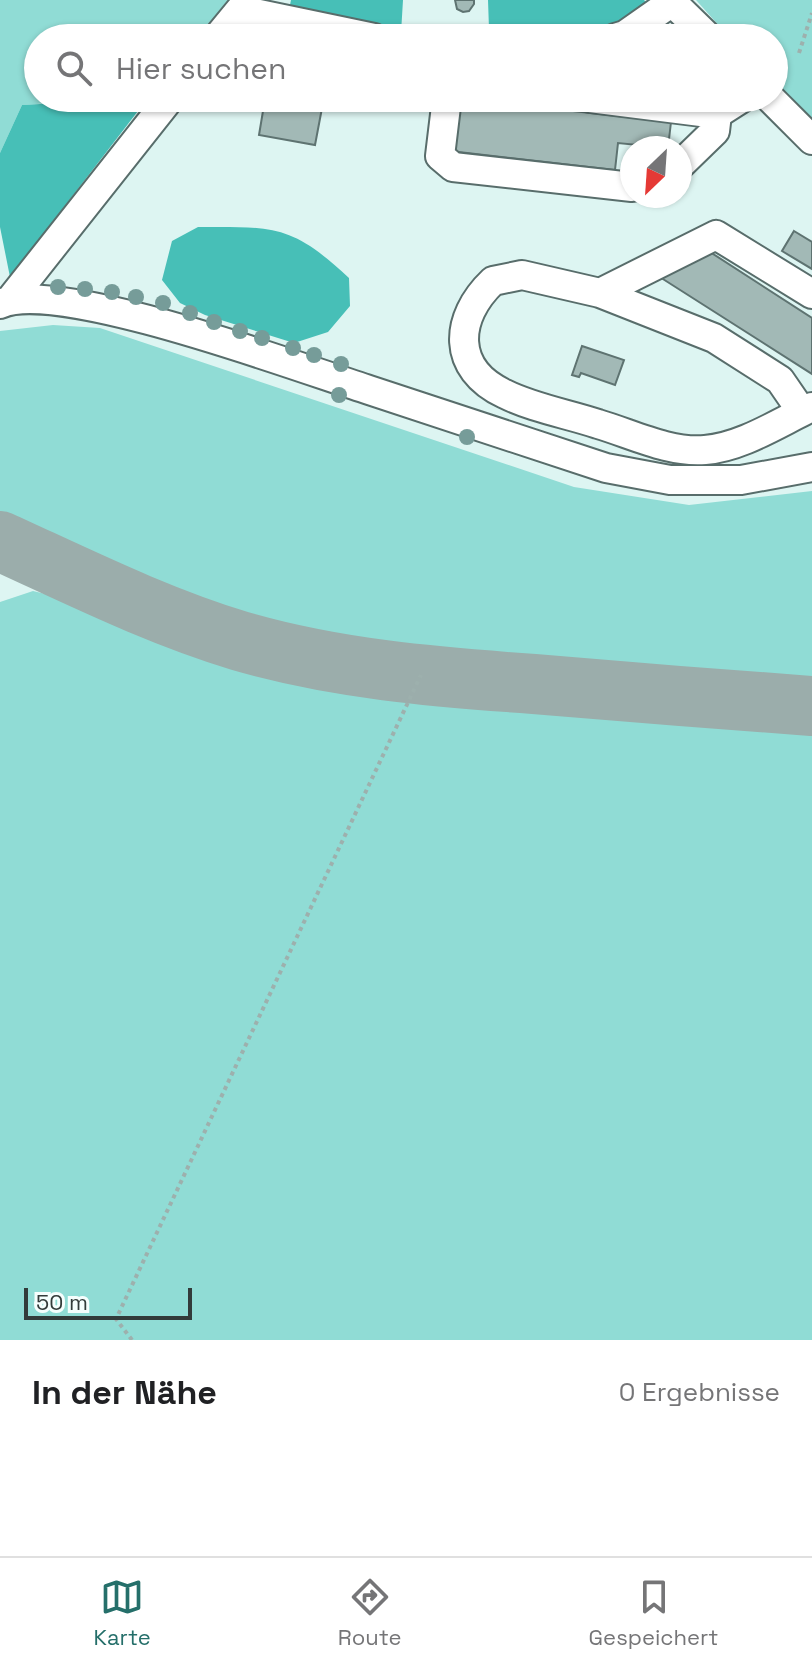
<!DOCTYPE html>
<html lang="de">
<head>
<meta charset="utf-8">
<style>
  :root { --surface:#fff; --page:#f6f6f6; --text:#202124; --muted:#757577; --line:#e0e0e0; --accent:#256f6a }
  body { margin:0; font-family:"Space Grotesk",sans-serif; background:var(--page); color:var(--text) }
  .compass { position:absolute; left:620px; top:136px; width:72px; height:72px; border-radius:50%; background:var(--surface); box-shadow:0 2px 6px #0004; rotate:205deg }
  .scale { position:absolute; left:24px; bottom:20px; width:168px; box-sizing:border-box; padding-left:8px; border:4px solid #323b3a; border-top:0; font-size:22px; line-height:28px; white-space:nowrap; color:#323b3a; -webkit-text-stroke:6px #f5fefd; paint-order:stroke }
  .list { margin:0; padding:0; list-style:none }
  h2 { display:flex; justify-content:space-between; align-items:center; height:104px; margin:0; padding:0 32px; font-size:34px }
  h2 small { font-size:26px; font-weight:400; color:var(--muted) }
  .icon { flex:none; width:44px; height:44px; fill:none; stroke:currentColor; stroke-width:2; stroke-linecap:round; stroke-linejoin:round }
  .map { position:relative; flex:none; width:812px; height:1340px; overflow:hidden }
  .search { position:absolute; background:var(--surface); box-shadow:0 2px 6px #0004; left:24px; right:24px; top:24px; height:88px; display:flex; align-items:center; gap:20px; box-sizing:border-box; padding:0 28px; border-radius:44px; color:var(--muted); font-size:30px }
  .sheet { height:216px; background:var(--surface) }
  nav { display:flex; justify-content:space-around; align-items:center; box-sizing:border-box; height:112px; border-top:2px solid var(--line); background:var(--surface); font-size:22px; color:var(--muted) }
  nav a { display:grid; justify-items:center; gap:4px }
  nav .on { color:var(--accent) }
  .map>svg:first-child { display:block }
  .green { fill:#90dcd5 }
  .forest { fill:#47bfb7 }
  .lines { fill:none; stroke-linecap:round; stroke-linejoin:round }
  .taxiway { stroke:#9badab; stroke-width:60 }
  .building { fill:#a2b9b6; stroke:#5e7371; stroke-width:2 }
  .minor-casing { stroke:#586d6b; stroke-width:32 }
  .path { stroke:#9db0ad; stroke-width:4; stroke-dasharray:4 4; stroke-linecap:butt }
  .minor { stroke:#fff; stroke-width:28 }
  .tree { fill:#769c99 }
</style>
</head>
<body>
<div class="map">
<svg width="812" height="1340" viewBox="0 0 812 1340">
  <rect width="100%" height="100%" fill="#ddf5f2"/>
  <path class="green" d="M0,0H228L197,38H38V98H126L22,105L0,153Z
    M696,0H812V119L774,81V38H730Z
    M53,325L100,328L574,487L689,505L812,491V684C611,667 405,662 210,608C137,588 67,549 0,514V331Z
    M33,591L67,599L191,649L257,667L389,694L812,730V1340H0V602Z"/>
  <path class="forest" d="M291,0H403L401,33L289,10Z
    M488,0H644L650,6L621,26L592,34L489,29Z
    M148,98L10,277L0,227V153L22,105Z
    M198,227C274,227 291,224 349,278L350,306L328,332L294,343L205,315L180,303L162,280L172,241Z"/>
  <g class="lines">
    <path class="taxiway" d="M0,541C79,577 157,616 240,641C336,669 435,677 534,684C627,692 719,699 812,706"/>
  </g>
  <path class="building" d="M455,0H474V4L469,11L463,12L457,9Z
    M456,98L671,122L668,148L618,143L615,170L450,151Z
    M265,99L322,108L315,145L259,135Z
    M794,231L812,242V269L782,251Z
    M707,250L812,318V374L655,274Z
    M582,346L624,360L615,385L581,373L579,377L572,375Z"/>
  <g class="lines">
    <g class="minor-casing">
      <path id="minor" d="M670,0L709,38
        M217,38L240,10L374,38
        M615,38L625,35L672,2
        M447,98L440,156L453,167L632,187
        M590,98L717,114L742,98
        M770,98L812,140
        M680,165L715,131L717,114
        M600,293L714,338L780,380L802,412
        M812,294L716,235L600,293L522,275L493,281C454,318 451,369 505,394C533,408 568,414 598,424C632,434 669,453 705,450C742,447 778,423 812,407
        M11,299L170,98
        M0,304C59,278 300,368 369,390C448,416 527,442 606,468L670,480H741L812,467"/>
    </g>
    <path class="path" d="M799,53L812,13
      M132,1340L116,1319L421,675"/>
    <use href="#minor" class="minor"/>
  </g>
  <g class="tree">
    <circle cx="58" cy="287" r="8"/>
    <circle cx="85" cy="289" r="8"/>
    <circle cx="112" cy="292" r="8"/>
    <circle cx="136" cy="297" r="8"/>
    <circle cx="163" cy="303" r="8"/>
    <circle cx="190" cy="313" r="8"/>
    <circle cx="214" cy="322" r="8"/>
    <circle cx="240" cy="331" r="8"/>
    <circle cx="262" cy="338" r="8"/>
    <circle cx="293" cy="348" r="8"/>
    <circle cx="314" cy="355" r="8"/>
    <circle cx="341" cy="364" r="8"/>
    <circle cx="339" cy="395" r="8"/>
    <circle cx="467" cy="437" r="8"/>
  </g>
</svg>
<svg class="compass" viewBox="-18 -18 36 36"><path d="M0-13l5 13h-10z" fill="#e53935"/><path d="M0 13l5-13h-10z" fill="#757577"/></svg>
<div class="scale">50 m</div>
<div class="search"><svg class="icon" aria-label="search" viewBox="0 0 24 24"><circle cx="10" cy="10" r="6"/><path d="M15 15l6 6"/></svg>Hier suchen</div>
</div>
<section class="sheet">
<h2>In der Nähe<small>0 Ergebnisse</small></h2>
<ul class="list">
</ul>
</section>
<nav>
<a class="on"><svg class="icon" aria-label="map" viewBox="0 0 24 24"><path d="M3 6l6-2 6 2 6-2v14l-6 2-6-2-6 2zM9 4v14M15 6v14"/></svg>Karte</a>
<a><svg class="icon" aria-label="directions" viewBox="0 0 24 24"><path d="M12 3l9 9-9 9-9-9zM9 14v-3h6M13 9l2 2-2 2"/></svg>Route</a>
<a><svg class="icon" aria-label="saved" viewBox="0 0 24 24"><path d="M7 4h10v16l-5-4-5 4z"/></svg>Gespeichert</a>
</nav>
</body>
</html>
